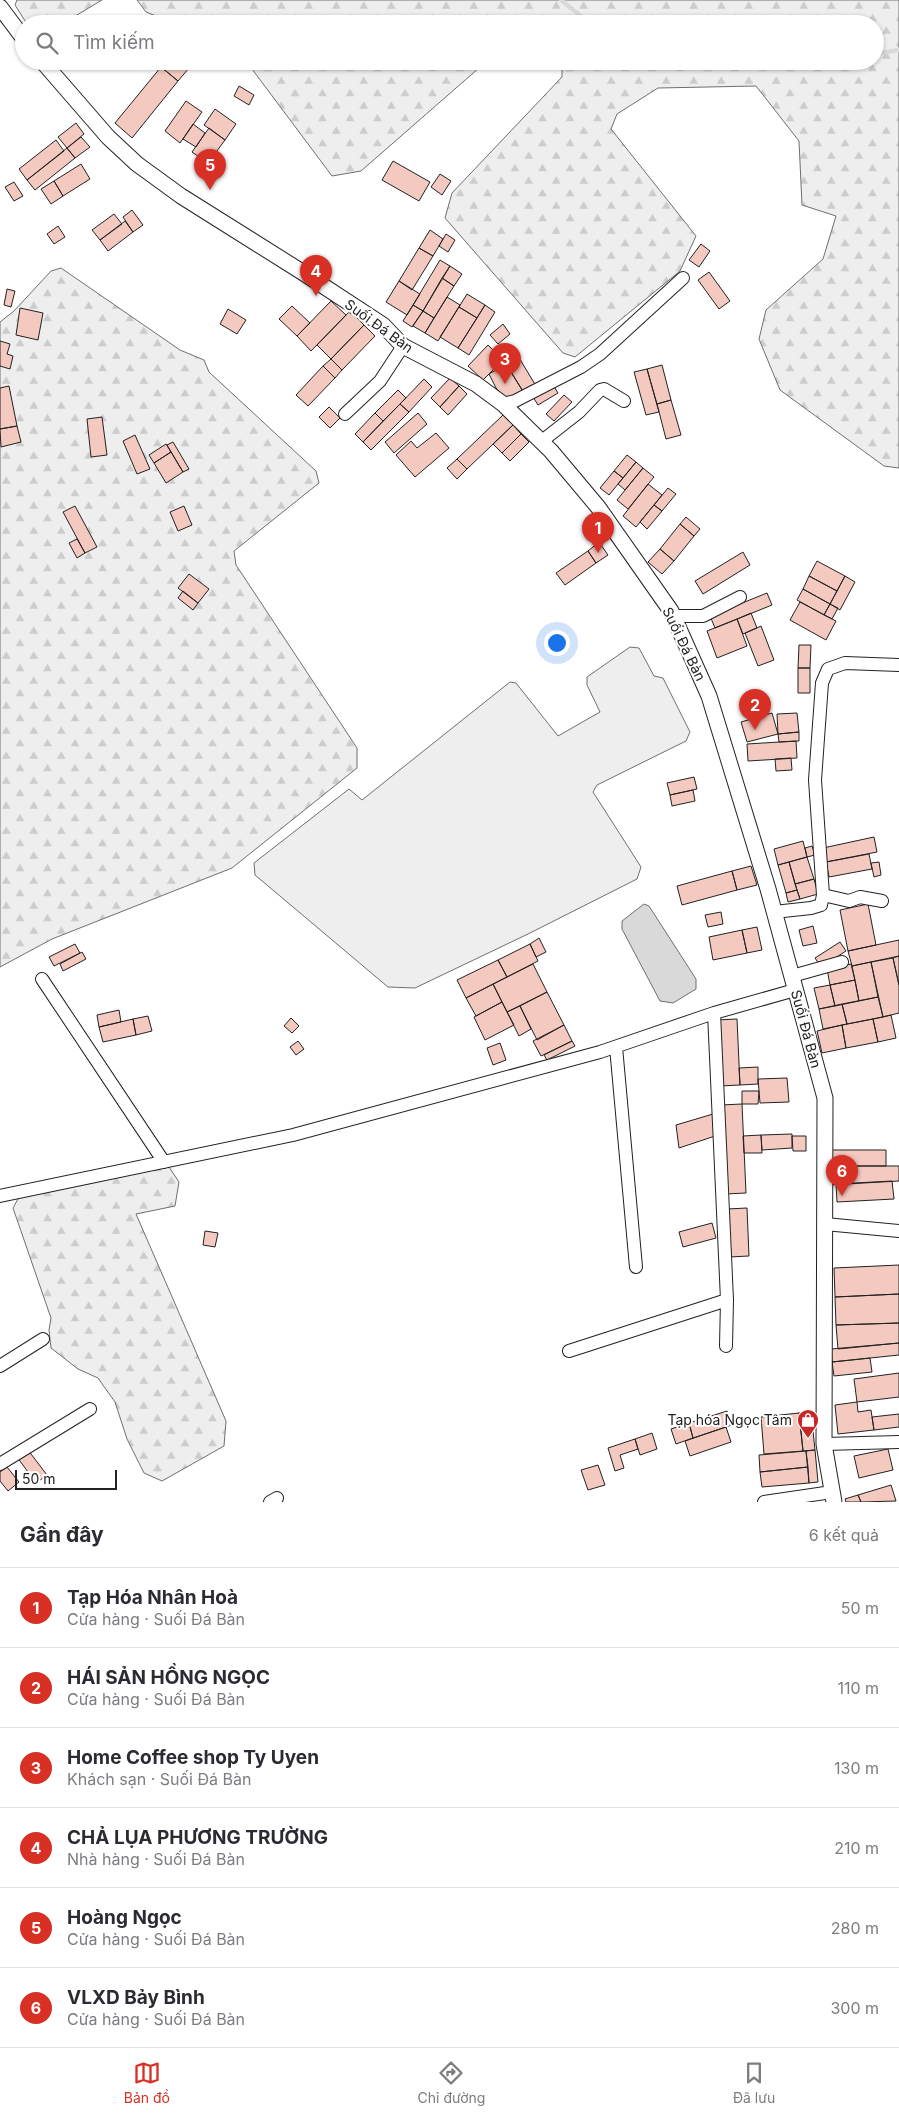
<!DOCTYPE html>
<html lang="vi">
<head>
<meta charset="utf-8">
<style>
  :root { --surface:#fff; --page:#f7f7f7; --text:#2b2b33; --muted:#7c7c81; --line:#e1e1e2; --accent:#d93025 }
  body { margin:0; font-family:Inter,sans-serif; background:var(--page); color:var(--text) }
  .scale { position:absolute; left:15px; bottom:12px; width:102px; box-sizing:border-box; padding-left:5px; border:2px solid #222; border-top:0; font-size:14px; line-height:18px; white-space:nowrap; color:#222; -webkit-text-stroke:4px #fff; paint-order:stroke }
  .you { position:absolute; left:556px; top:642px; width:18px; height:18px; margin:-12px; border:4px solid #fff; border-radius:50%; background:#1a73e8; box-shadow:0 0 0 8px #1a73e833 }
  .badge { display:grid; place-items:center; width:32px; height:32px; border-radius:50%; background:var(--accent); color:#fff; font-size:16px; font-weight:700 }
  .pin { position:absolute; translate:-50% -41px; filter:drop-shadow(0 1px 2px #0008) }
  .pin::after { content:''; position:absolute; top:26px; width:18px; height:15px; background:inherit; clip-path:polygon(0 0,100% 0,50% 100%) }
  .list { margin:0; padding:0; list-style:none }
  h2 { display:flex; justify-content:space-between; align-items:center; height:65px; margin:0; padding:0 20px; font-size:21px }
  h2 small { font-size:16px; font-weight:400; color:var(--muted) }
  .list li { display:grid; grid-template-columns:32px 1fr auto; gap:15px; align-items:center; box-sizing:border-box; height:80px; padding:0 20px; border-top:1px solid var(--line) }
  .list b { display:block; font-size:19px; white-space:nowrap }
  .list p { margin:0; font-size:16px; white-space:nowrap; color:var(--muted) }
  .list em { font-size:16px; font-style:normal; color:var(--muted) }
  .icon { flex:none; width:28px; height:28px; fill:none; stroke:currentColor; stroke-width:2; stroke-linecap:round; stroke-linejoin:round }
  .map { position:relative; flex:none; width:899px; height:1502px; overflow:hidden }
  .search { position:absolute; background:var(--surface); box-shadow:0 1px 4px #0004; left:15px; right:15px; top:15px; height:55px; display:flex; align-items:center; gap:12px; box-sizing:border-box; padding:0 18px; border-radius:28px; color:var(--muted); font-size:19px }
  .sheet { height:545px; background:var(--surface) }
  nav { display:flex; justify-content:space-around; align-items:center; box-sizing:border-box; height:70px; border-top:1px solid var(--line); background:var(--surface); font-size:14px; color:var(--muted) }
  nav a { display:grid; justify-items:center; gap:2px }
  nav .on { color:var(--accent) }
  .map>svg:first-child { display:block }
  .green { fill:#eee; stroke:#6f6f6f }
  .forest { fill:url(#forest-firs); stroke:#6f6f6f }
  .water { fill:#d9d9d9; stroke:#6f6f6f }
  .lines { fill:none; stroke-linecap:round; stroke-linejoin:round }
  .stream { stroke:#d9d9d9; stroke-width:4.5 }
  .building { fill:#f3c9c0; stroke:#222 }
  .minor-casing { stroke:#222; stroke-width:14 }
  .tertiary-casing { stroke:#222; stroke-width:17 }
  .minor { stroke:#fff; stroke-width:12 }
  .tertiary { stroke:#fff; stroke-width:15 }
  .labels { text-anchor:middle; stroke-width:4; stroke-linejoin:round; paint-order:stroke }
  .street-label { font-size:14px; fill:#222; stroke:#fff }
  .poi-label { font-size:14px; fill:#222; stroke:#fff; text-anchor:end }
</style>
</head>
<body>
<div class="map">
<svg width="899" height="1502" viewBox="0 0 899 1502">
  <defs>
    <pattern id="forest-firs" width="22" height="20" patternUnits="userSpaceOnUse" patternTransform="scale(1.25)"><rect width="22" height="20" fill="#eee"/><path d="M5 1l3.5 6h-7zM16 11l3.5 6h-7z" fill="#ccc"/></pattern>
  </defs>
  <rect width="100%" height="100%" fill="#fff"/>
  <path class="green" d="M630,647L639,648L654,676L663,678L690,732L686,741L597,785L593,792L641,867L637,879L528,934L415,988L388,987L255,875L254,863L349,789L362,800L510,682L516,683L558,736L600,712L587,685V677Z"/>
  <path class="forest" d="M17,0H102L62,24H27L15,5Z
    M137,0H899V468L884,466L780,390L759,339L766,310L823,259L836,216L802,205L799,141L756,86L658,88L617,114L611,129L696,236L680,271L575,357L563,353L445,218L452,193L562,77V67L557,61H875V24H176L146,12Z
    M246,61H487L361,171L332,176Z
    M61,268L180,350L204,360L209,372L316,471L319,483L234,551L236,565L357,748V768L232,868L52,939L0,967V322L14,311L51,271Z
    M169,1167L179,1182L175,1206L136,1214L226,1421L224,1446L162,1481L144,1473L127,1439L115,1402L98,1378L78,1369L51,1348L49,1330L51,1318L13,1208L19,1197Z"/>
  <path class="water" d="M644,904L649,906L696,979V989L673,1003L660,1001L622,929V921Z"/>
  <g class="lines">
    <path class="stream" d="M561,0L582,17L597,24
      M875,54L899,50
      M717,61C754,66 791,67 828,61"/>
  </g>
  <path class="building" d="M166,61H195L178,81L161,67Z
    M161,67L178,81L132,138L115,123Z
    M239,86L254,95L249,105L234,96Z
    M186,101L202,112L180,143L165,131Z
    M215,109L236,124L225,140L204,125Z
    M76,123L84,134L67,148L58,137Z
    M193,124L205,133L196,147L183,139Z
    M209,128L225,140L208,163L192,152Z
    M81,137L90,147L75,158L67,148Z
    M56,140L64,151L27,180L19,169Z
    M67,148L75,158L35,190L27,180Z
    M393,161L430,182L419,201L382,180Z
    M81,164L90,179L63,196L54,181Z
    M440,174L451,181L442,195L431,187Z
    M54,181L63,196L51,204L41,189Z
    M14,182L23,196L14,201L5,187Z
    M132,210L143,225L133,232L123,217Z
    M114,214L122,224L100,240L92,230Z
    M125,221L133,232L108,251L100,240Z
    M58,226L65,237L54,244L47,234Z
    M430,230L443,239L433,256L419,248Z
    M446,234L455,240L448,252L439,246Z
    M701,244L710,251L699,267L689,260Z
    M419,248L433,256L412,290L399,281Z
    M440,260L450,266L423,311L413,305Z
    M450,266L462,274L454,286L442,278Z
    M709,272L730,301L719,309L698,280Z
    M442,278L454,286L434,318L423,311Z
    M399,281L420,294L407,315L386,302Z
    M7,289L15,291L11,307L4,305Z
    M467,294L485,305L477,318L459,307Z
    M447,297L460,305L438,341L425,333Z
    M331,301L346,315L311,351L297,336Z
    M413,305L423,311L412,327L403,321Z
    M485,305L495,312L469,355L458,348Z
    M292,306L310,323L297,336L279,319Z
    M459,307L477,318L458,348L440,337Z
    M20,308L43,313L38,340L16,335Z
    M228,309L246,320L237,334L220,324Z
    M350,311L364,325L331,359L317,345Z
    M423,311L434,318L425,333L413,326Z
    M503,324L510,334L498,344L490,335Z
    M364,325L375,336L342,370L331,359Z
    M0,341L10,344L7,354L13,356L10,369L0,366Z
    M488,345L503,360L483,380L468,366Z
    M518,356L536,386L524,393L506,364Z
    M331,359L342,370L335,378L323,366Z
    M506,364L524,393L507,401L496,388L489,374Z
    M662,365L671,400L657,404L647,369Z
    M323,366L335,378L308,406L296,395Z
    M647,369L659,412L646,415L634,372Z
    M450,378L459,386L440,407L431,398Z
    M424,379L432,387L409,412L400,404Z
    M553,385L558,393L538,405L533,397Z
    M9,386L17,426L0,429V388Z
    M459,386L467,394L448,415L440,407Z
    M398,390L406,398L383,421L375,413Z
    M564,395L572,402L554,421L546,414Z
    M671,400L681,435L666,439L657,404Z
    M400,404L409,412L371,450L363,442Z
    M329,407L340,418L330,428L319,417Z
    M375,413L383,421L363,442L355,434Z
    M418,413L427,424L394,453L385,442Z
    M503,415L513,425L467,469L457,459Z
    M102,417L107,455L91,457L87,419Z
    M513,425L521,434L502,453L493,444Z
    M17,426L21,442L1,447L0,429Z
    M436,433L449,448L415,477L396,455L411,441L417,448Z
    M521,434L529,442L510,461L502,453Z
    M135,435L150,469L137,474L123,441Z
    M173,442L189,469L183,472L167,445Z
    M166,444L171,452L154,463L149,455Z
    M171,452L183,472L166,483L154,463Z
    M627,455L636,462L623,478L614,471Z
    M457,459L467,469L457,479L447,468Z
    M636,462L643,468L625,490L618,484Z
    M643,468L654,477L628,509L617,500Z
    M614,471L623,478L609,495L600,488Z
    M648,484L662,495L636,527L623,516Z
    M668,488L676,494L662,511L654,505Z
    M654,505L662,511L647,529L640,522Z
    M75,506L97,547L85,553L63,512Z
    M184,506L192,525L178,531L170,512Z
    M686,517L700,529L694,536L680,524Z
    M680,524L694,536L674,561L660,549Z
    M77,539L85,553L77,558L69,543Z
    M599,542L608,555L596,563L588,551Z
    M660,549L674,561L662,574L648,562Z
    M588,551L596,563L565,585L556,573Z
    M743,552L750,565L703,594L695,581Z
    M817,561L845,576L837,591L809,576Z
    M189,574L209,589L198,603L178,588Z
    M809,576L837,591L830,604L803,589Z
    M845,576L855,582L840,610L830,604Z
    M803,589L830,604L824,615L797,600Z
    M183,591L198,603L193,610L178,598Z
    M767,593L772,605L715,628L710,616Z
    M800,602L836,621L826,640L790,620Z
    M830,604L838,608L832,619L824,615Z
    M751,613L757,628L743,634L737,619Z
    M737,619L747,646L717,658L707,631Z
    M761,626L774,660L758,666L745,633Z
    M799,645H811L810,668H798Z
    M798,668H810V693H798Z
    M772,713L778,734L747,742L741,722Z
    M797,713L799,732L778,734L777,714Z
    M799,732V741L779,742L778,734Z
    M796,741L797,758L748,761L747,744Z
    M791,758L792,770L776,771L775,759Z
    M694,777L697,789L670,795L667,783Z
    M693,790L695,801L672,806L670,795Z
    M874,837L877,852L826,862L823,848Z
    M803,841L807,857L778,865L774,849Z
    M812,846L815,855L807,857L805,848Z
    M869,854L872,869L829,877L826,862Z
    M807,857L814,879L795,884L789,862Z
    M789,862L797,890L786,893L778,865Z
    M879,862L881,875L874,877L871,863Z
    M751,866L757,885L737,890L732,871Z
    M732,871L737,890L682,905L677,886Z
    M814,879L818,894L800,899L795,884Z
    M797,890L800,899L788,902L786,893Z
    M868,904L876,945L848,951L840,910Z
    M721,912L723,924L708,927L705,915Z
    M813,926L817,943L803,946L799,930Z
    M757,927L762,950L747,953L742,930Z
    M742,930L747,953L713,960L709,937Z
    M539,938L546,952L536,957L530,944Z
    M899,940V956L852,966L848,951Z
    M840,942L846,951L821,967L815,958Z
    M75,944L80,953L54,966L49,957Z
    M530,944L538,961L507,977L498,960Z
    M82,952L86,959L63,971L60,964Z
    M899,956V985L893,958Z
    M893,958L899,985V1013L883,1017L871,962Z
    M498,960L507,977L466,998L457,980Z
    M871,962L878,997L859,1001L852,966Z
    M533,964L547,992L507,1012L493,984Z
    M851,964L855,980L830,985L827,969Z
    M855,980L859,1001L835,1006L830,985Z
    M493,984L502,1002L476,1016L466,998Z
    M830,985L835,1006L819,1009L814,988Z
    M547,992L564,1025L537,1040L520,1006Z
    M878,997L883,1017L847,1024L842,1004Z
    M502,1002L514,1025L485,1040L474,1017Z
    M842,1004L847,1024L823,1029L819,1009Z
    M520,1006L531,1029L519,1036L507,1012Z
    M119,1010L121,1022L99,1027L97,1015Z
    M891,1015L896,1038L878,1042L873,1019Z
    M148,1016L152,1031L136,1035L133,1019Z
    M291,1018L299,1026L292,1033L284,1026Z
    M133,1019L136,1035L103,1042L99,1027Z
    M737,1019L740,1085L720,1086L716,1020Z
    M873,1019L878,1042L846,1048L842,1025Z
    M564,1025L572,1041L541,1056L533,1041Z
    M842,1025L846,1048L822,1053L817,1031Z
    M298,1041L304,1049L296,1055L290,1047Z
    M572,1041L575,1046L547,1060L544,1055Z
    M500,1043L506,1060L493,1065L487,1048Z
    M758,1067V1084L740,1085L739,1068Z
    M787,1078L789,1102L760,1103L758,1079Z
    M742,1091H759L758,1104H742Z
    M742,1104L746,1193L725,1194L721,1105Z
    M713,1114L715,1136L679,1148L676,1125Z
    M792,1134V1148L762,1150L761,1135Z
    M761,1135L762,1153H744L743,1136Z
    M792,1136H806V1151H793Z
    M832,1150H886V1166H832Z
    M828,1166H899V1181L828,1185Z
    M892,1181L894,1199L837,1202L836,1184Z
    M747,1208L749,1256L729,1257L727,1209Z
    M712,1223L716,1238L683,1247L679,1232Z
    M205,1231L218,1233L215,1247L203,1245Z
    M899,1265V1294L835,1297L834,1268Z
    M899,1294V1323L836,1325L835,1297Z
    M899,1323V1343L838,1349L836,1325Z
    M899,1343V1355L832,1362L831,1349Z
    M870,1358L872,1372L834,1376L832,1362Z
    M899,1373V1397L857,1402L854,1379Z
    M857,1402L858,1412L871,1410L874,1430L838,1434L835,1405Z
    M727,1411L732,1425L693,1438L689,1423Z
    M811,1412L815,1450L803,1451L799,1413Z
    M799,1413L803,1451L764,1454L761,1417Z
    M899,1414V1427L874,1430L872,1417Z
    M689,1423L693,1438L676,1444L671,1429Z
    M726,1427L731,1442L690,1456L685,1441Z
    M652,1433L657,1449L640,1455L635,1439Z
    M635,1439L638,1449L620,1455L624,1468L615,1471L608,1448Z
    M888,1449L893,1470L859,1478L854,1456Z
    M28,1450L47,1475L36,1483L17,1457Z
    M815,1450L818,1482L809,1483L806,1451Z
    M806,1451L808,1467L760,1472L759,1455Z
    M598,1465L605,1485L588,1490L581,1470Z
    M7,1467L19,1482L8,1491L0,1481V1472Z
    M808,1467L809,1483L762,1487L760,1472Z
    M891,1485L896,1501L861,1502L858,1495Z
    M858,1495L861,1502H846L845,1499Z"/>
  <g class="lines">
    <g class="minor-casing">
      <path id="minor" d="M503,404L515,401L581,367L600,354L683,278
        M345,414L380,381L403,346
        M542,441L579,412L600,390L604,389L624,401
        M673,616H703L740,597
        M823,895L849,901L860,897L882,901
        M774,912L811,908L821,905L823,895L815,780L822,683L828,669L845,663L899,665
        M792,976L842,962
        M42,979L164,1162
        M714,1013L727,1300L726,1346
        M616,1047L636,1267
        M0,1196L293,1135L600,1052L714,1013L795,990
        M825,1224L899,1231
        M569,1351L727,1300
        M0,1366L43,1339
        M824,1444L899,1442
        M0,1464L90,1409
        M270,1502L277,1498
        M764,1502L832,1492"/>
    </g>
    <g class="tertiary-casing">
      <path id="tertiary" d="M0,7L24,39
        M42,61L108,137L137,164L181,196L302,272L383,325L403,346L476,384L503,404L551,451L598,507L671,611L709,696L768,889L825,1098L824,1444L834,1502"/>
    </g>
    <use href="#minor" class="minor"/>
    <use href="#tertiary" class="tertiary"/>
  </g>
  <defs>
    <g id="shop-pin" transform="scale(1.125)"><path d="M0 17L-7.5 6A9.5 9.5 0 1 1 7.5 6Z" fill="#c62828" stroke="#fff"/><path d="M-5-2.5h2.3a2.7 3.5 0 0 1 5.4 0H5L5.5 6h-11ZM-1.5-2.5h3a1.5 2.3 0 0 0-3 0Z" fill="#fff"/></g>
  </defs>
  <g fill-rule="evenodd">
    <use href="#shop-pin" x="808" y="1420"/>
  </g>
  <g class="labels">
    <g class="street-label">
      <text transform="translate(379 326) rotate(36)" y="5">Suối Đá Bàn</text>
      <text transform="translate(684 644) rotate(64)" y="5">Suối Đá Bàn</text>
      <text transform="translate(806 1029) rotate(75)" y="5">Suối Đá Bàn</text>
    </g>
    <g class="poi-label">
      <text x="792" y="1425">Tạp hóa Ngọc Tâm</text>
    </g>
  </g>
</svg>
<div class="scale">50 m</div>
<div class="you"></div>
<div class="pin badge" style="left:598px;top:553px">1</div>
<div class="pin badge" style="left:755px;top:730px">2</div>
<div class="pin badge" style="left:505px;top:384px">3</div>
<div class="pin badge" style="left:316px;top:296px">4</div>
<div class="pin badge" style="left:210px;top:190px">5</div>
<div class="pin badge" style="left:842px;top:1196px">6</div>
<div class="search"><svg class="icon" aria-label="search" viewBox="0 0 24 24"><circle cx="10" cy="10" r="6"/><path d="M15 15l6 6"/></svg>Tìm kiếm</div>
</div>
<section class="sheet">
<h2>Gần đây<small>6 kết quả</small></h2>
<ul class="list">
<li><span class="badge">1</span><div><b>Tạp Hóa Nhân Hoà</b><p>Cửa hàng · Suối Đá Bàn</p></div><em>50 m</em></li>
<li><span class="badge">2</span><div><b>HÁI SẢN HỒNG NGỌC</b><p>Cửa hàng · Suối Đá Bàn</p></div><em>110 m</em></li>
<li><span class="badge">3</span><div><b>Home Coffee shop Ty Uyen</b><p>Khách sạn · Suối Đá Bàn</p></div><em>130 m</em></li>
<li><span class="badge">4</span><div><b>CHẢ LỤA PHƯƠNG TRƯỜNG</b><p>Nhà hàng · Suối Đá Bàn</p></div><em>210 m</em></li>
<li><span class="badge">5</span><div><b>Hoàng Ngọc</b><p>Cửa hàng · Suối Đá Bàn</p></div><em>280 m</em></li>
<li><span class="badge">6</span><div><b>VLXD Bảy Bình</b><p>Cửa hàng · Suối Đá Bàn</p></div><em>300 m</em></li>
</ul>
</section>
<nav>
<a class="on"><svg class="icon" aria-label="map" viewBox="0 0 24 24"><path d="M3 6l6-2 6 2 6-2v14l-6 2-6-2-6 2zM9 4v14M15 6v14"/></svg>Bản đồ</a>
<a><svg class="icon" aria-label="directions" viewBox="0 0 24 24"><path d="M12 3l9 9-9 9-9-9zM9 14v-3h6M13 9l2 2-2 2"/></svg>Chỉ đường</a>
<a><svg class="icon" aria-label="saved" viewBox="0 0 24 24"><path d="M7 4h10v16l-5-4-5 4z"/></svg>Đã lưu</a>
</nav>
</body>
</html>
